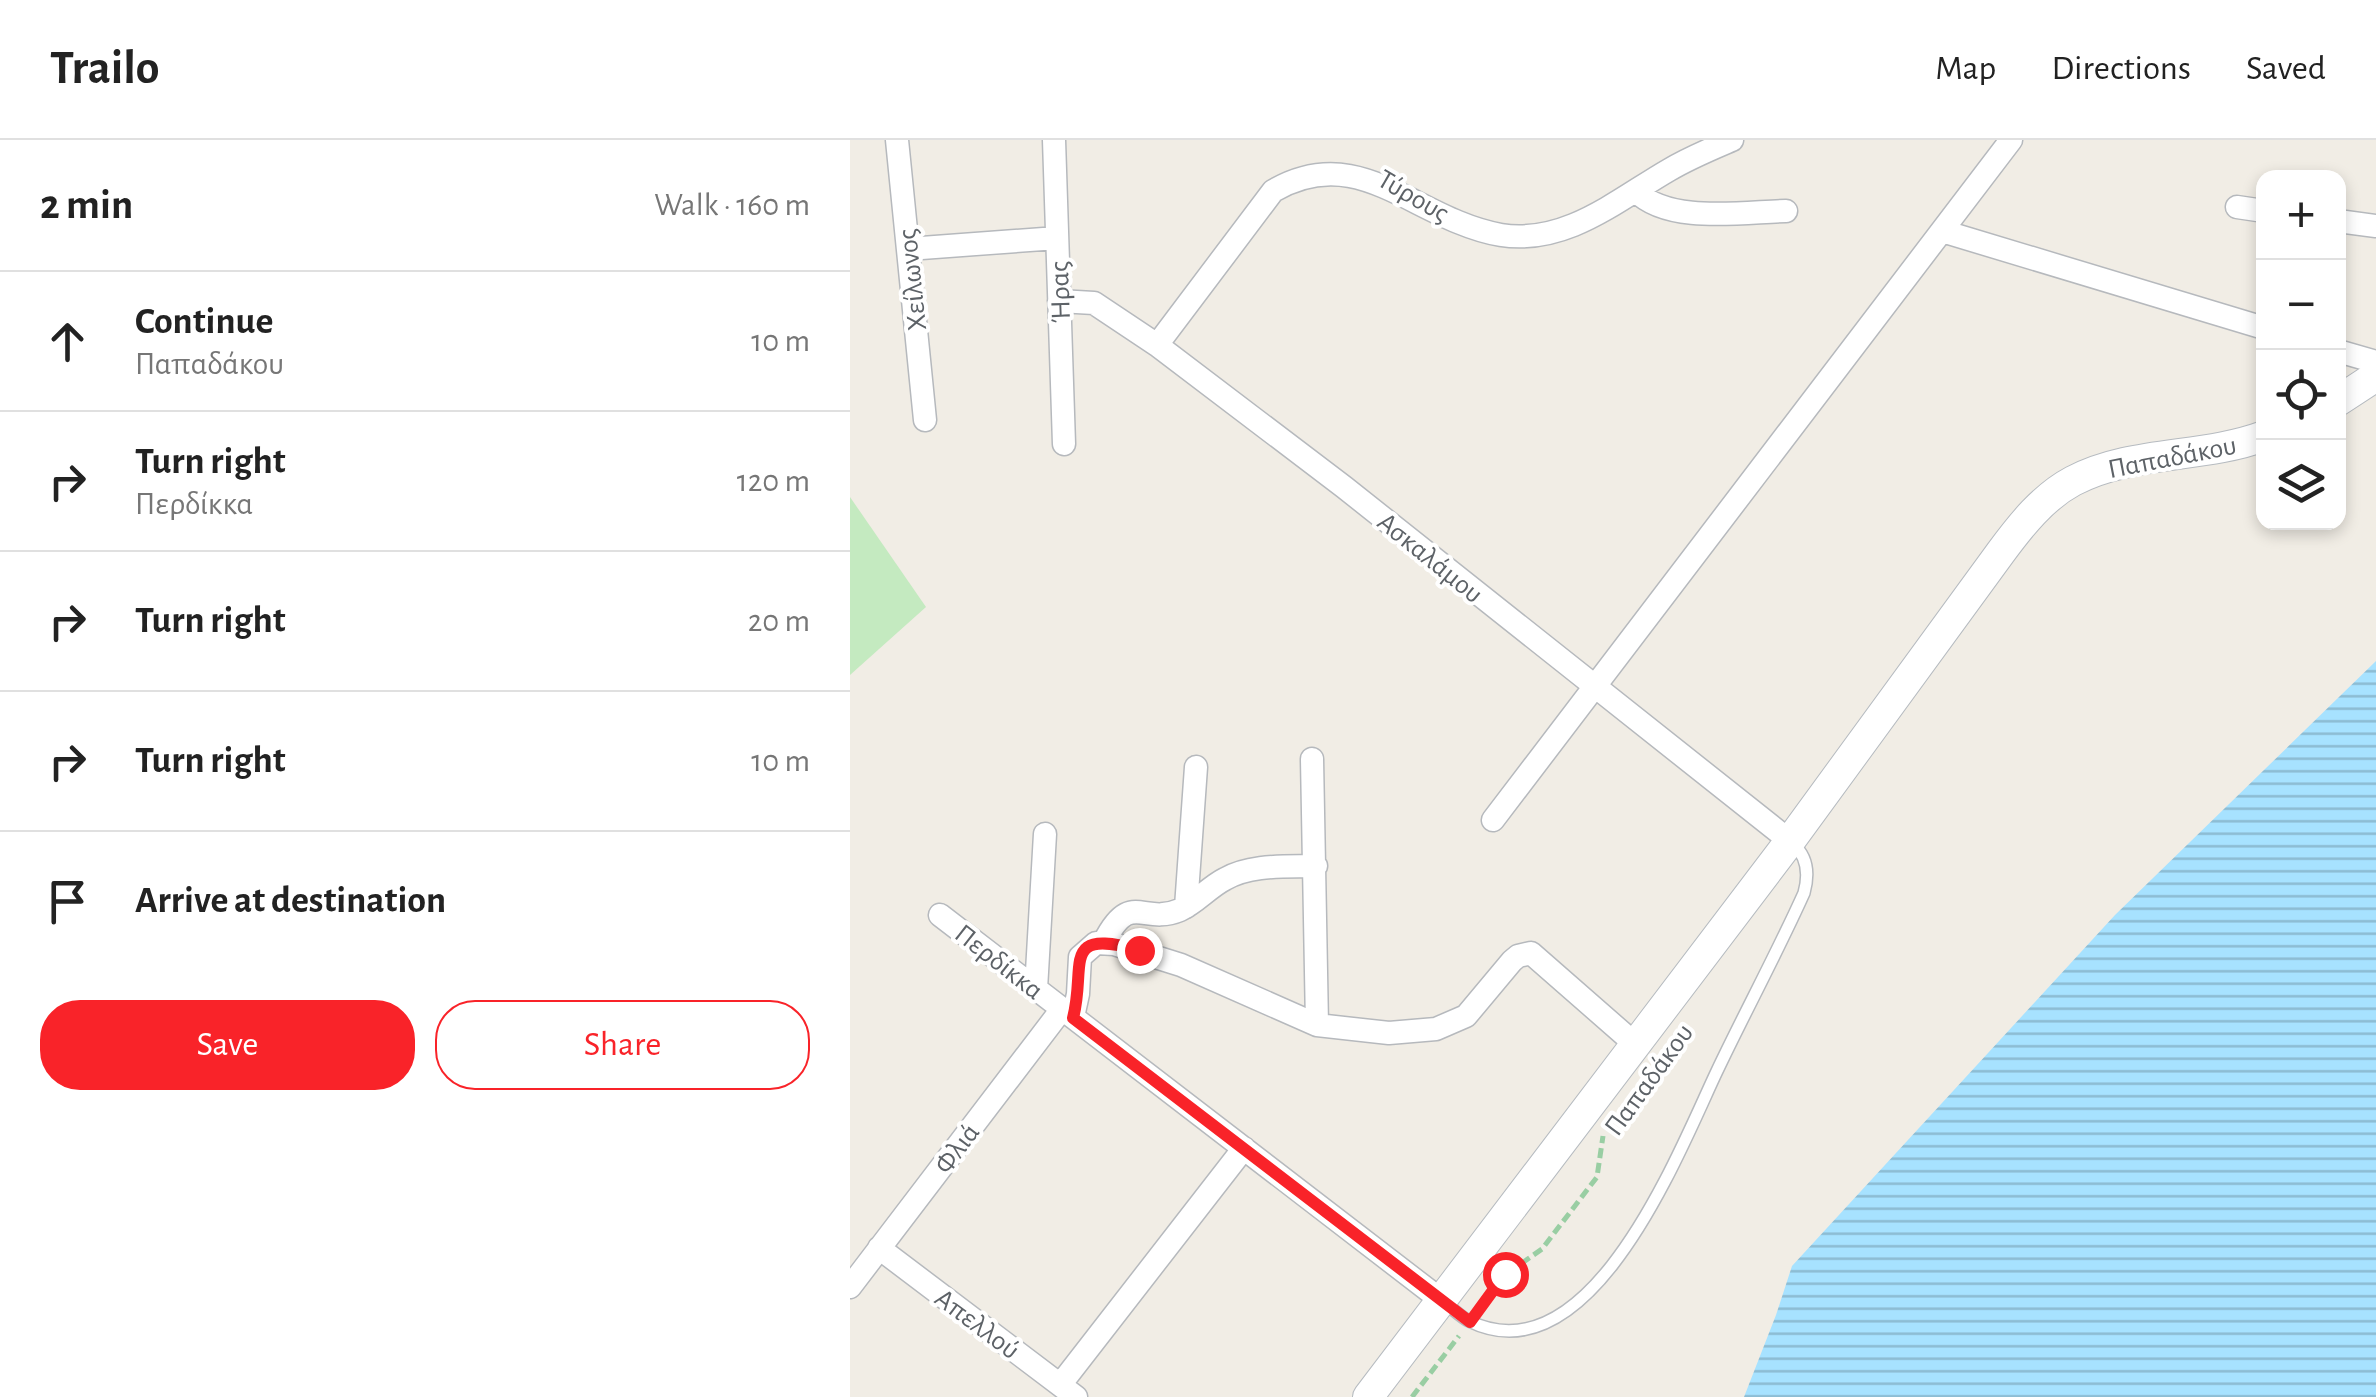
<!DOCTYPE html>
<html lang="en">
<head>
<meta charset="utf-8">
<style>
  :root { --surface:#fff; --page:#f2f2f2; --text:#222; --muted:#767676; --line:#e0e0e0; --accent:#f92329 }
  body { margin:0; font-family:"Alegreya Sans",sans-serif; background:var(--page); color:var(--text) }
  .controls { position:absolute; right:30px; top:30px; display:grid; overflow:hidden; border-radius:20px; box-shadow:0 5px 15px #0003 }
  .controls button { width:90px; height:90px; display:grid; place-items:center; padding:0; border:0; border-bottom:2px solid var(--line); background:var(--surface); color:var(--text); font:50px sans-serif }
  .stop { position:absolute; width:30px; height:30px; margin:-22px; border:8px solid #f92329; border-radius:50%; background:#fff }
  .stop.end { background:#f92329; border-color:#fff; box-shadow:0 2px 10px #0008 }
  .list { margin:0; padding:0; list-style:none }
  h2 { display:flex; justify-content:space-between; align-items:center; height:130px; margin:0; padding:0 40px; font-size:42px }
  h2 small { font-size:32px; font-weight:400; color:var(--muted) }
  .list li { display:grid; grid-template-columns:65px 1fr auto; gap:30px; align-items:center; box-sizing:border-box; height:140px; padding:0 40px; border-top:2px solid var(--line) }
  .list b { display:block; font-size:38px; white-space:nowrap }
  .list p { margin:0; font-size:32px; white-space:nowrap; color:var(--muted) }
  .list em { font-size:32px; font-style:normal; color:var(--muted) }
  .actions { display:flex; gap:20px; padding:30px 40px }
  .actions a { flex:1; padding:22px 0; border:2px solid var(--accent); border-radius:40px; text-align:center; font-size:35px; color:var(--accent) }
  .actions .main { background:var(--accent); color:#fff }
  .icon { flex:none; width:55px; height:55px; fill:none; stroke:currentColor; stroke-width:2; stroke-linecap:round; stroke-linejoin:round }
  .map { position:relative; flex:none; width:1526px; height:1257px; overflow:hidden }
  header { display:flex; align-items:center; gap:60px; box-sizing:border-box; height:140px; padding:0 50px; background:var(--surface); border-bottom:2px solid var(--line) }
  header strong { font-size:48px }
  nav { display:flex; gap:55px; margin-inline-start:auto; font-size:35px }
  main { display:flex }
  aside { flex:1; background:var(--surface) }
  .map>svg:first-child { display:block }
  .grass { fill:#c4eac0 }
  .water { fill:url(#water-rules) }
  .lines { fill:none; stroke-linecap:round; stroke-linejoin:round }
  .lane-casing { stroke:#b6b9bd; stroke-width:14 }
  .street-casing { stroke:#b6b9bd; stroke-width:25 }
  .secondary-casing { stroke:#b6bbc0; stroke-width:32 }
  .path { stroke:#99cea3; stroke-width:5; stroke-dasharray:10 5; stroke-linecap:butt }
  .lane { stroke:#fff; stroke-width:11 }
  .street { stroke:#fff; stroke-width:22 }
  .secondary { stroke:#fff; stroke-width:30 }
  .route { stroke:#f92329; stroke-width:12 }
  .labels { text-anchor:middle; stroke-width:8; stroke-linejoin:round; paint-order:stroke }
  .street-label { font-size:28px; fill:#5d6267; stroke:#fff }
</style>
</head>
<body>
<header>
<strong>Trailo</strong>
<nav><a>Map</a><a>Directions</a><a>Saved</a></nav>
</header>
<main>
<aside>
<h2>2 min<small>Walk · 160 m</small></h2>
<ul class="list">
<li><svg class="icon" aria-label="ahead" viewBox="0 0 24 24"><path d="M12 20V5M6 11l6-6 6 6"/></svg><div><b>Continue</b><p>Παπαδάκου</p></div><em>10 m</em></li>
<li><svg class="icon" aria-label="right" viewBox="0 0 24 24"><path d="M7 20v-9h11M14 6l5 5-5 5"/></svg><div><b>Turn right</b><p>Περδίκκα</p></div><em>120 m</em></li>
<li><svg class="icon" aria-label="right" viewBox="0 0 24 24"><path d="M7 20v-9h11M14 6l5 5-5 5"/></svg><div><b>Turn right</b></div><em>20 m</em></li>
<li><svg class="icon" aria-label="right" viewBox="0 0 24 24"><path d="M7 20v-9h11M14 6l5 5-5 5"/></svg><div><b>Turn right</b></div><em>10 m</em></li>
<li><svg class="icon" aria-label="arrive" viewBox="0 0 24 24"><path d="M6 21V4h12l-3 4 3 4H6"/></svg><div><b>Arrive at destination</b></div></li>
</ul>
<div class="actions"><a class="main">Save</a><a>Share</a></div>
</aside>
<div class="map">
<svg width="1526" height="1257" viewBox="0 0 1526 1257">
  <defs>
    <pattern id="water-rules" width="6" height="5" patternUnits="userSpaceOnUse" patternTransform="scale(2.5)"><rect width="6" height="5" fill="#a7e2ff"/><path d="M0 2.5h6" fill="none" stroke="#8bbbd2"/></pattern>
  </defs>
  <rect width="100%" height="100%" fill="#f1ede5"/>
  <path class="grass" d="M0,357L76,467L0,535Z"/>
  <path class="water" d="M1526,521V1257H894L926,1175L942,1126L1265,775Z"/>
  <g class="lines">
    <g class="lane-casing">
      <path id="lane" d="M595,1163C602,1168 611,1177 619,1181C741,1241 829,1011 867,931C895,872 927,813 954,753C959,735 958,717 943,704"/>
    </g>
    <g class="street-casing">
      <path id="street" d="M47,0L75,280
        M204,0L214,304
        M786,51C818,84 892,72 936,71
        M1387,67L1414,71
        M1488,81L1526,86
        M1092,91L1414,188
        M58,109L207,98
        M209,161L244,163L307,205L494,347L940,701
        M307,205L423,51C510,0 565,80 651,95C716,105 767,60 819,30C839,18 861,9 882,0
        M1488,211L1526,222
        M462,619L467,885
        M643,680L1161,0
        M336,767L346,627
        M90,775L591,1160
        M254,802C281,749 292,786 330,770C346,763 359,747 375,739C401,724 436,727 466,726
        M186,849L195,694
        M223,877L228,854L230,817L246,803L264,804L331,825L467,885L539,893L586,889L616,876L662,821L668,816L681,813L785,904
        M29,1108L226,1257
        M0,1147L212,869
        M210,1245L394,1008"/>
    </g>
    <g class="secondary-casing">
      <path id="secondary" d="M1488,261L1526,236
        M518,1257L940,701L1151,412C1171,385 1193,357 1223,341C1282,310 1352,319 1414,296"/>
    </g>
    <path class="path" d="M631,1167L655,1135L692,1109L747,1037L753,996
      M562,1257L609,1196"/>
    <use href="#lane" class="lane"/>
    <use href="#street" class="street"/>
    <use href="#secondary" class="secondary"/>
  </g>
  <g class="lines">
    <path class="route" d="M289,810C209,788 237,825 223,878L620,1182L655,1134"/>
  </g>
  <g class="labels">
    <g class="street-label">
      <text transform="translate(564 55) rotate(30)" y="10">Τύρους</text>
      <text transform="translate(61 140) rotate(-96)" y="10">Χείλωνος</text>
      <text transform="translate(209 152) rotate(-92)" y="10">Ήρας</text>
      <text transform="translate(1322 316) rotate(-11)" y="10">Παπαδάκου</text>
      <text transform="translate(581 417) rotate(39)" y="10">Ασκαλάμου</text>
      <text transform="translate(150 821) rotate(38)" y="10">Περδίκκα</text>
      <text transform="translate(798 939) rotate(-54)" y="10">Παπαδάκου</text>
      <text transform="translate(106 1008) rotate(-53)" y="10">Φλιά</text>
      <text transform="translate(128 1183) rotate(37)" y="10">Απελλού</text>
    </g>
  </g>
</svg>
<div class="controls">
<button>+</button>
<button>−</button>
<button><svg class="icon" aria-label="locate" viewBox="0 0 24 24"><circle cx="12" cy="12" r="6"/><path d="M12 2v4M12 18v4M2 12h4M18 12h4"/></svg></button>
<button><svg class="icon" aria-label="layers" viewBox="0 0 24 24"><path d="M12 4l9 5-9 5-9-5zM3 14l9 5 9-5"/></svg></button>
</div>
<div class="stop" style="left:655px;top:1134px"></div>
<div class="stop end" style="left:289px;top:810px"></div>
</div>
</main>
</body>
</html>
